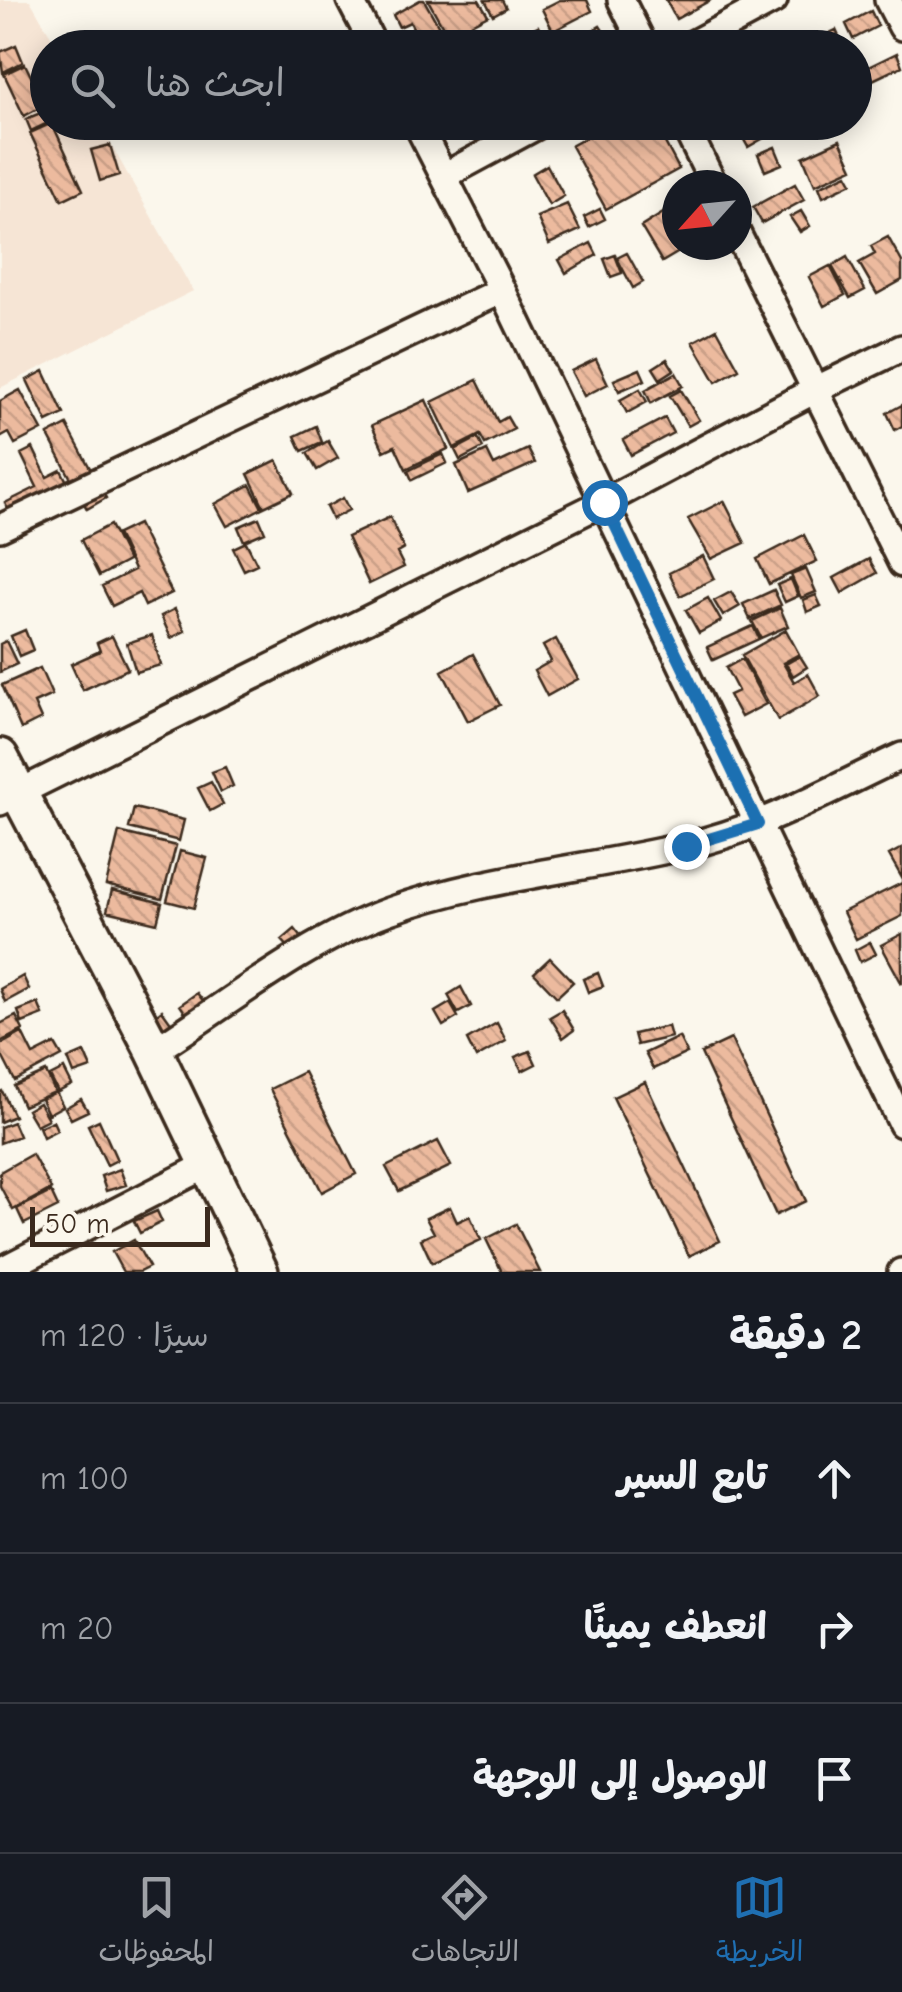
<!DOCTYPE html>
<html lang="ar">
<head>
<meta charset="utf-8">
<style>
  :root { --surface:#171b24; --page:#242831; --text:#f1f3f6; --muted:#9ea1a6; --line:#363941; --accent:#1f6fb2 }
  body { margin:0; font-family:"Comic Neue","Playpen Sans Arabic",sans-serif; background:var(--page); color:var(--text); direction:rtl }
  .compass { position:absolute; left:662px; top:170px; width:90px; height:90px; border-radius:50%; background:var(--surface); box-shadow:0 5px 25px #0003; rotate:243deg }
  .scale { position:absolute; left:30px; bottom:25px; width:180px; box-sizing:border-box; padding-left:10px; border:5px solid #3b2a1e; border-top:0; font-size:28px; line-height:35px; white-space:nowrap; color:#3b2a1e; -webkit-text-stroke:8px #fbf7ec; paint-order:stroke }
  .stop { position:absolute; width:30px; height:30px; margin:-22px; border:8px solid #1f6fb2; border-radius:50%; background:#fff }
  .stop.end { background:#1f6fb2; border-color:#fff; box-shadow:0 2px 10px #0008 }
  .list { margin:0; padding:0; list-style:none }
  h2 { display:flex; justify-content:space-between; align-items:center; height:130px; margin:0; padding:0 40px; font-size:42px }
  h2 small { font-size:32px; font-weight:400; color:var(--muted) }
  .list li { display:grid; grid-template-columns:65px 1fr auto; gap:30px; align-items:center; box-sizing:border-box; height:150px; padding:0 40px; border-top:2px solid var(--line) }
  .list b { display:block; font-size:38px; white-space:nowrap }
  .list em { font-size:32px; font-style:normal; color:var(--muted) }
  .icon { flex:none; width:55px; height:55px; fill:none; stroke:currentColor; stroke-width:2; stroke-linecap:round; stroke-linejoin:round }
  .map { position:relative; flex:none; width:902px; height:1272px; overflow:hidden; direction:ltr }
  .search { position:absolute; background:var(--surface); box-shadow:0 5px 25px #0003; left:30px; right:30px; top:30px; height:110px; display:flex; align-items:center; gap:25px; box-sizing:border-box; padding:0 35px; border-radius:55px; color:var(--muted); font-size:38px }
  .sheet { height:580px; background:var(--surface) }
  nav { display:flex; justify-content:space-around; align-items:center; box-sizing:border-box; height:140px; border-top:2px solid var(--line); background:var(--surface); font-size:28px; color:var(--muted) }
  nav a { display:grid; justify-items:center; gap:5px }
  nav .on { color:var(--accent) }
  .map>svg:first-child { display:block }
  .built { fill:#f6e5d5 }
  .building { fill:url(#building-back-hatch); stroke:#3b2a1e; stroke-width:2.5 }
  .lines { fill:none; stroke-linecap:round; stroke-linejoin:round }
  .minor-casing { stroke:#3b2a1e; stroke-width:32 }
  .secondary-casing { stroke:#3b2a1e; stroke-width:42 }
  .minor { stroke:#fbf7ec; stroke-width:25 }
  .secondary { stroke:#fbf7ec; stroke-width:35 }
  .route { stroke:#1f6fb2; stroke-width:12 }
</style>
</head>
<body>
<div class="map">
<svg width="902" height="1272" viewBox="0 0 902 1272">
  <defs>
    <pattern id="building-back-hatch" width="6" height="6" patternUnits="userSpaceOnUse" patternTransform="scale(2.5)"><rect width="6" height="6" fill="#ecba9e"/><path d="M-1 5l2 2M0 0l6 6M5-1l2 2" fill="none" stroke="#cba088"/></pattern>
  </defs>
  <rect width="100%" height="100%" fill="#fbf7ec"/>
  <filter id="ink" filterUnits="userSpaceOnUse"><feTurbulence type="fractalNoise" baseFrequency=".01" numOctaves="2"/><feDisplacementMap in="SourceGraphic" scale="20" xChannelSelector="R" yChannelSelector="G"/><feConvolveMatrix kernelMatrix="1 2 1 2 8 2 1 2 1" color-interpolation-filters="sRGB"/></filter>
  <g filter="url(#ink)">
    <path class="built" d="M0,0H30L57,47L48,48V122L99,123L193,291L0,388Z"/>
    <path class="building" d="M420,0H424L451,48H417L422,45L410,22L399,27L393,15Z
      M428,0H479L488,15L448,36Z
      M485,0H502L506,8L493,15Z
      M560,0H587L592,11L553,31L542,9Z
      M666,0H711L676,19Z
      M871,11L878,26L853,39L846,24Z
      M538,26L549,48H518L513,38Z
      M600,26L608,38L590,48L583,36Z
      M836,30L841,41L827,48H799Z
      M16,45L23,62L3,72L0,52Z
      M854,49L864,69L897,53L902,66L854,89Z
      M25,64L45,105L24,116L4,74Z
      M45,111L50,122L31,131L26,119Z
      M614,122H654L679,169L606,209L571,146Z
      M734,122H783L785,126L748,147Z
      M52,123L83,190L62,200L30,133Z
      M840,140L853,168L815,185L803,157Z
      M110,145L119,175L100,181L91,150Z
      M775,147L782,164L765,171L758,154Z
      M547,165L564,196L549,205L532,174Z
      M847,174L852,183L823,197L819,187Z
      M795,184L804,200L762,223L753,207Z
      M567,204L580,230L549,244L537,217Z
      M600,209L605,219L589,227L584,217Z
      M668,210L677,225V245L689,246L662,262L641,227Z
      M801,211L810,226L800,232L790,217Z
      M888,237L902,262V280L877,294L859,263L875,254L871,246Z
      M591,243L597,255L566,273L559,260Z
      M627,253L643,282L633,288L617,258Z
      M615,255L622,273L611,277L604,259Z
      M847,257L865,290L850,298L832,266Z
      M830,266L845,295L824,306L809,277Z
      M717,329L739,369L716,382L693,342Z
      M596,359L608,384L584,396L571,371Z
      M667,359L674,370L660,379L653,368Z
      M640,369L645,380L619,391L614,380Z
      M44,371L64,414L47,422L27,380Z
      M676,373L683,386L651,403L645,390Z
      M477,380L498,422L507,417L514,429L485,444L480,435L454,448L432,402Z
      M640,389L647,402L627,413L620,400Z
      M20,390L42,430L15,444L9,433L0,438V401Z
      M681,390L699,420L688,426L670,396Z
      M426,400L448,449L406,469L395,446L384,451L372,425Z
      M902,405V426L895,430L887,413Z
      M665,418L673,433L631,455L623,440Z
      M67,425L106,498L87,509L48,435Z
      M316,426L322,442L302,451L295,436Z
      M478,438L483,448L460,460L455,450Z
      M328,441L338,458L317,470L307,453Z
      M33,448L47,477L61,470L76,499L16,528L5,503L37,487L21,454Z
      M528,449L535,463L468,493L456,465L487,451L494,465Z
      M443,454L447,463L412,480L408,471Z
      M277,460L293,493L264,507L248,474Z
      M250,485L262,508L227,526L215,504Z
      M343,498L349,510L332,519L326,507Z
      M724,501L745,543L711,559L688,519Z
      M390,517L404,549L397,553L404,567L369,584L347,537Z
      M259,518L265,532L244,541L238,527Z
      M138,524L172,593L145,606L139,593L112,606L102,586L134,570L117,534Z
      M110,525L128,561L99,576L81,540Z
      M804,535L817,561L769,584L757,559Z
      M246,542L257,564L244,570L233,548Z
      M703,556L714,579L680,596L669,573Z
      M869,559L877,573L842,593L834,578Z
      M806,569L816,592L801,598L791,575Z
      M791,579L798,596L785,602L777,585Z
      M774,590L781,605L750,619L743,604Z
      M731,592L740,606L723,616L714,601Z
      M816,595L821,606L807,612L803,600Z
      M708,598L721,621L699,633L686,610Z
      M780,608L788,626L761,638L752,621Z
      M175,609L185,631L171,638L161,616Z
      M753,626L759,639L713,660L707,647Z
      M25,630L33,650L19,656L11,636Z
      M786,630L799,654L783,663L794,682L808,674L820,696L778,720L742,655Z
      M152,635L161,665L136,672L127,643Z
      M112,636L128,669L83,690L71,664L100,651L97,643Z
      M556,639L578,679L547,696L534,671L551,661L543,646Z
      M6,641L17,664L0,672V644Z
      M473,654L500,705L468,721L442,671Z
      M800,656L807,667L793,676L786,664Z
      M742,659L766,704L741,717L729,695L738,691L726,668Z
      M40,668L52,695L34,703L41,719L21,729L2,685Z
      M225,767L233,786L221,792L212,772Z
      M211,782L223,804L210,811L198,788Z
      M134,808L184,820L179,841L129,828Z
      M119,832L176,846L162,899L106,885Z
      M902,848V878L889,855Z
      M180,851L207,858L194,908L167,901Z
      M902,883V916L856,939L843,912Z
      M112,890L162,903L157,923L107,911Z
      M295,929L303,939L291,950L282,940Z
      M902,934V984L881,945Z
      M870,942L876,954L860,962L855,950Z
      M550,958L573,982L557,997L534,973Z
      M598,973L603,986L588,992L583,979Z
      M23,976L29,989L5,1002L0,989Z
      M461,987L471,1006L458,1013L448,995Z
      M197,993L208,1007L190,1020L180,1005Z
      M38,1003L43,1015L22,1023L18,1011Z
      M450,1003L458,1017L443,1026L435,1012Z
      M162,1010L177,1031L160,1044L145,1023Z
      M562,1010L574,1030L563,1038L550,1017Z
      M16,1016L23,1030L0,1042V1024Z
      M497,1023L506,1041L476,1058L467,1040Z
      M668,1026L671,1037L637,1045L634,1034Z
      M22,1033L33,1055L55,1044L62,1056L15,1081L0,1052V1045Z
      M679,1037L687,1053L653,1069L645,1053Z
      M731,1039L806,1201L776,1215L701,1053Z
      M530,1051L536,1064L522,1071L515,1057Z
      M84,1052L91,1068L74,1074L68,1059Z
      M64,1069L72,1085L58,1092L50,1076Z
      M46,1072L55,1092L23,1106L14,1086Z
      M304,1072L356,1174L322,1192L270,1089Z
      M645,1082L720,1241L689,1256L613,1097Z
      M2,1091L14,1116L0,1122V1092Z
      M56,1092L63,1106L48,1114L41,1099Z
      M81,1099L88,1111L71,1119L65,1108Z
      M39,1103L48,1119L36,1125L27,1110Z
      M99,1120L117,1160L107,1165L88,1125Z
      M53,1121L57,1130L43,1137L39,1127Z
      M13,1122L19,1136L0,1143V1127Z
      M438,1141L451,1166L399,1191L386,1167Z
      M32,1154L51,1189L13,1210L0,1186V1172Z
      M120,1169L126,1185L106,1191L101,1176Z
      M51,1192L58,1207L24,1224L17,1209Z
      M450,1207L457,1222L470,1216L481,1240L432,1263L421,1239L434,1233L426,1218Z
      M157,1211L162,1222L140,1233L134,1221Z
      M516,1224L540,1272H502L486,1239Z
      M134,1240L149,1267L139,1272H123L112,1252Z"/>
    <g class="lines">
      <g class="minor-casing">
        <path id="minor" d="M350,0L375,48
          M621,0L645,48
          M888,0L902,27
          M685,48L774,0
          M416,122L502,290L902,1124
          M683,122L714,185
          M444,176L544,122
          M737,233L902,564
          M0,528L502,290
          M0,802L604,502L815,390L902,348
          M154,1051C228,1004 306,941 389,911C484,877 587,869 685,846C762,829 831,789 902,756
          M4,1269L209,1164
          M901,1272H902"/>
      </g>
      <g class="secondary-casing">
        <path id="secondary" d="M0,757L154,1051L260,1272"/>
      </g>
      <use href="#minor" class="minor"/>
      <use href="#secondary" class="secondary"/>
    </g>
  </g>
  <g class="lines" filter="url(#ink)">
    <path class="route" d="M604,502L758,824L686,846"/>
  </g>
</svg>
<svg class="compass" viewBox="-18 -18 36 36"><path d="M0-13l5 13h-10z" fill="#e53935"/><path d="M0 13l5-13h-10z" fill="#9ea1a6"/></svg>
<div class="scale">50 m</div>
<div class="stop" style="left:604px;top:502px"></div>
<div class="stop end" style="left:686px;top:846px"></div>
<div class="search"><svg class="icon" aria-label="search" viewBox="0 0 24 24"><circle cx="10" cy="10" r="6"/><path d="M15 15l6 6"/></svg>ابحث هنا</div>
</div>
<section class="sheet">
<h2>2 دقيقة<small>سيرًا · 120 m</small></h2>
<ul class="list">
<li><svg class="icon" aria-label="ahead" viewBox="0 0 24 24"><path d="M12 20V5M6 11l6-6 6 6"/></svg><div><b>تابع السير</b></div><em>100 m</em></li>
<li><svg class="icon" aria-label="right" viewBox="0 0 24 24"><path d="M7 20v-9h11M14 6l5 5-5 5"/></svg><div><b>انعطف يمينًا</b></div><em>20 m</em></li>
<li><svg class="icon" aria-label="arrive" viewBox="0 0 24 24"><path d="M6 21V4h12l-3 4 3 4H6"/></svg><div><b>الوصول إلى الوجهة</b></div></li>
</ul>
</section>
<nav>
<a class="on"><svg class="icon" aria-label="map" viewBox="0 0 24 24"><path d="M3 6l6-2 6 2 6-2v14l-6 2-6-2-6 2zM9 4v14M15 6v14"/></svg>الخريطة</a>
<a><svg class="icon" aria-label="directions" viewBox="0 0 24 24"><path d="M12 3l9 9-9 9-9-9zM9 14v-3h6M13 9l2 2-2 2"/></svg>الاتجاهات</a>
<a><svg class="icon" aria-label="saved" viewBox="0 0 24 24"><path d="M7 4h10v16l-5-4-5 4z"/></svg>المحفوظات</a>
</nav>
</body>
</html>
